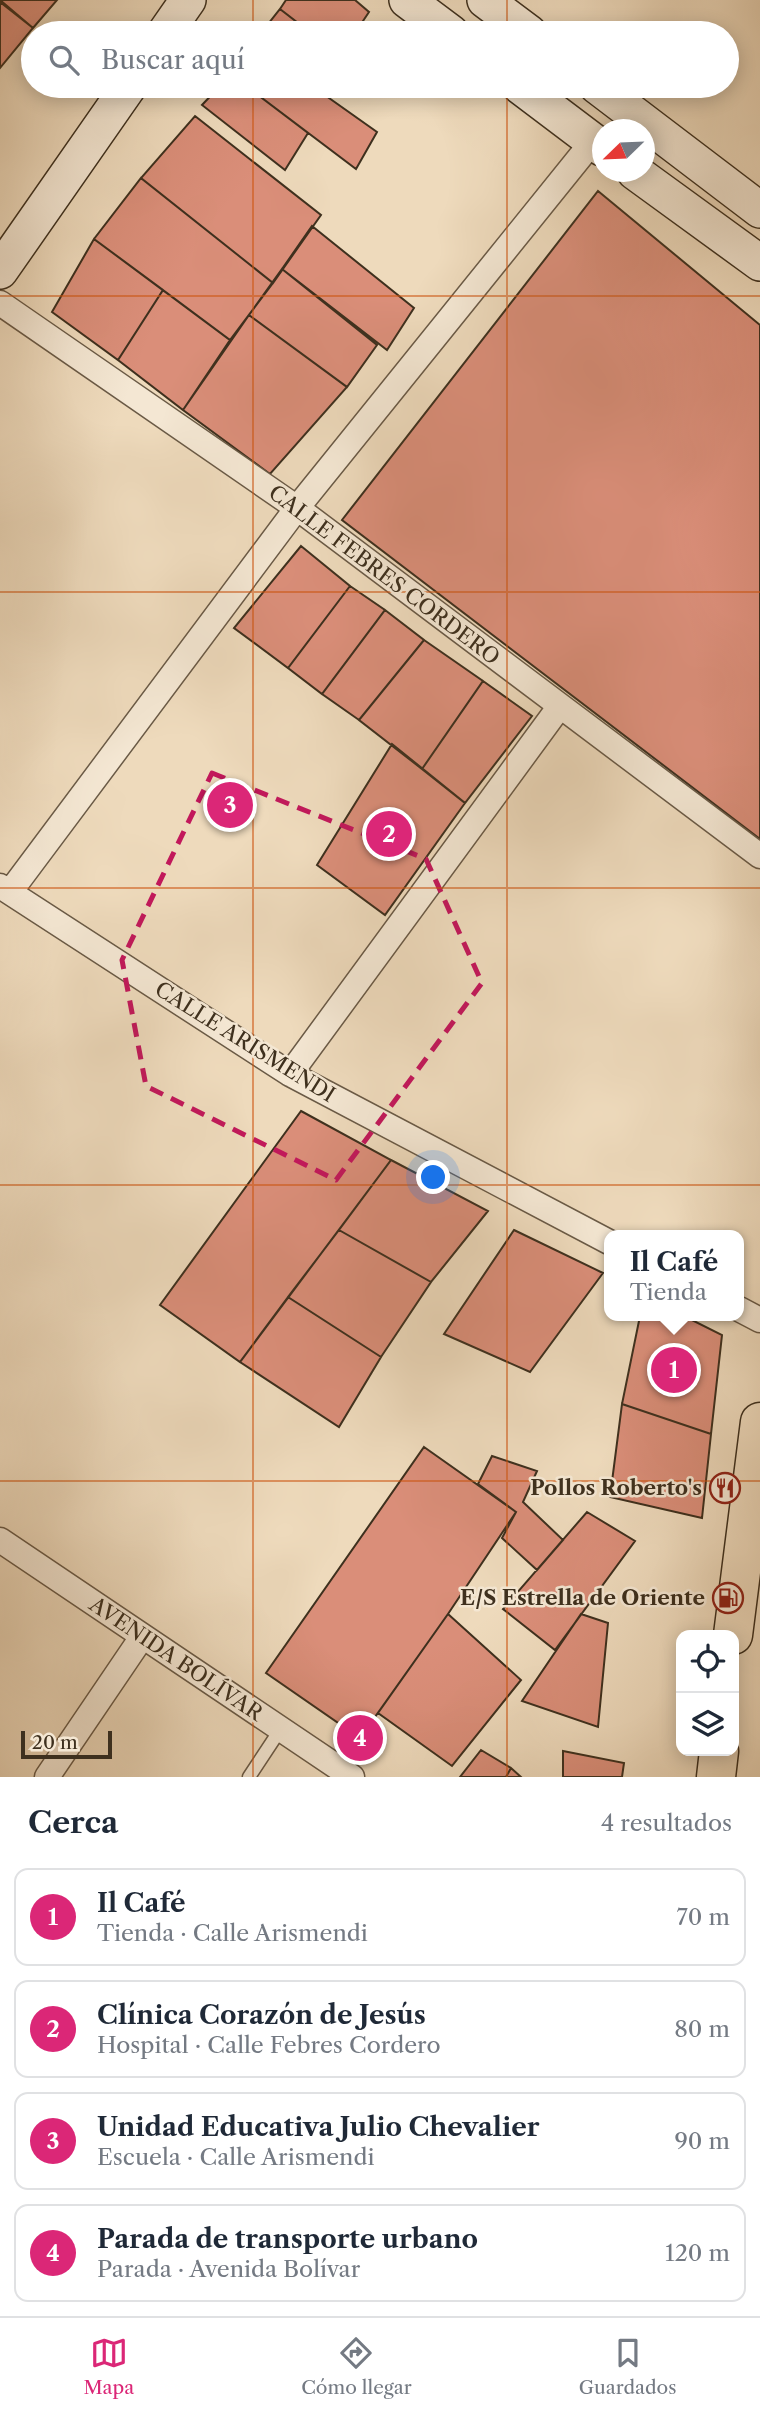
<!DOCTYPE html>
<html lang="es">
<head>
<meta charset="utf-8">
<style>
  :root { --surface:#fff; --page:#f2f2f3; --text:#1f2937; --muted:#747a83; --line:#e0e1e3; --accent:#db2777 }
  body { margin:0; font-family:"Libre Caslon Text",serif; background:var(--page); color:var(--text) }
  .controls { position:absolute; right:21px; bottom:21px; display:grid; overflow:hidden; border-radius:14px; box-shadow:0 4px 18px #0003 }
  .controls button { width:63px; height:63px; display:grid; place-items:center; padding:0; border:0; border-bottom:2px solid var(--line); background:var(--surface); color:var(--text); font:35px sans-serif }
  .compass { position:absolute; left:592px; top:119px; width:63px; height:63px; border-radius:50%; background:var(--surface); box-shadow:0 4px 18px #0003; rotate:247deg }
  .scale { position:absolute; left:21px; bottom:18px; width:91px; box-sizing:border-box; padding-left:7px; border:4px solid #3e301e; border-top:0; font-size:19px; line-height:24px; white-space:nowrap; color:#3e301e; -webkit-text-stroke:5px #f4e7d3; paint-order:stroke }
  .you { position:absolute; left:434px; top:1178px; width:24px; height:24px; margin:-18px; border:5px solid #fff; border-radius:50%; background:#1a73e8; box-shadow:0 0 0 10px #1a73e833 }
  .badge { display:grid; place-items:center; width:46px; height:46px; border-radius:50%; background:var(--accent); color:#fff; font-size:23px; font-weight:700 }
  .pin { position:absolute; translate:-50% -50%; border:4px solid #fff; box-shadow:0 2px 7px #0006 }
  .popup { position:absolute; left:604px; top:1230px; width:140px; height:91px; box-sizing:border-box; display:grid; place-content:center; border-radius:14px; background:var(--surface); filter:drop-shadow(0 2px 5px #0005); font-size:23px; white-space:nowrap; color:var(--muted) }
  .popup b { font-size:26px; color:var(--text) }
  .popup::after { content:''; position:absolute; left:50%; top:100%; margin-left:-14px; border:14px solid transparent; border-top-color:var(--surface) }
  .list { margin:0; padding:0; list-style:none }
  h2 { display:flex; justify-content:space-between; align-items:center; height:91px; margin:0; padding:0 28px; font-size:30px }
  h2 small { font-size:23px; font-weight:400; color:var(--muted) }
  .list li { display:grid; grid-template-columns:46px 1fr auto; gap:21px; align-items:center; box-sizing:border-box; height:98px; margin:0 14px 14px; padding:0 14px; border:2px solid var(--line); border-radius:14px }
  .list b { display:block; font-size:26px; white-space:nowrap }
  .list p { margin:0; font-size:23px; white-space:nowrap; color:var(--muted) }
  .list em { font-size:23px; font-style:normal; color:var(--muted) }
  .icon { flex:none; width:38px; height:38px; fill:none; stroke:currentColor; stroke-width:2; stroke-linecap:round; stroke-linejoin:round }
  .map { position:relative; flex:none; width:760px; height:1777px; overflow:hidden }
  .search { position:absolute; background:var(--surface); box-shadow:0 4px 18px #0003; left:21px; right:21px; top:21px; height:77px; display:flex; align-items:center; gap:18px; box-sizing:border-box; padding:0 24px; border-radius:38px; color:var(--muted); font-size:26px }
  .sheet { height:539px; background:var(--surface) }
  nav { display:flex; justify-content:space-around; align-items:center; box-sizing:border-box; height:98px; border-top:2px solid var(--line); background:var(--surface); font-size:19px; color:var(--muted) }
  nav a { display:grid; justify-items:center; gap:4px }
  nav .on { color:var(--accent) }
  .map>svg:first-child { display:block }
  .building { fill:#da8e79; stroke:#3e301e; stroke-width:2 }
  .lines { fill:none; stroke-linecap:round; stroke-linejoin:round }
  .lane-casing { stroke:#6a5a46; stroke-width:15 }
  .street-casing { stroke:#6a5a46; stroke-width:27 }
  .secondary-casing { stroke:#3e301e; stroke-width:38 }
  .primary-casing { stroke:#3e301e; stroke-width:41 }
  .lane { stroke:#f4e7d3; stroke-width:12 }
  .street { stroke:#f4e7d3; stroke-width:24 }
  .secondary { stroke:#f4e7d3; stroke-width:35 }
  .primary { stroke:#eedabc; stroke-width:38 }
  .marked { fill:none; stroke:#c2185b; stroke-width:5; stroke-dasharray:14 9; stroke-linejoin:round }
  .grid { fill:none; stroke:#ce530f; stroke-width:2; stroke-opacity:0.55 }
  .labels { text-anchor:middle; stroke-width:5; stroke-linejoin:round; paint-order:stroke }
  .street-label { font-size:21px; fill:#3e301e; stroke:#f4e7d3 }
  .poi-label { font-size:21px; font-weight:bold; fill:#3e301e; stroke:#f4e7d3; text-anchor:end }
</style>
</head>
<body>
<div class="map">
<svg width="760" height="1777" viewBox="0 0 760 1777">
  <rect width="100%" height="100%" fill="#eedabc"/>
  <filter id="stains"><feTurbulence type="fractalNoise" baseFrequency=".00286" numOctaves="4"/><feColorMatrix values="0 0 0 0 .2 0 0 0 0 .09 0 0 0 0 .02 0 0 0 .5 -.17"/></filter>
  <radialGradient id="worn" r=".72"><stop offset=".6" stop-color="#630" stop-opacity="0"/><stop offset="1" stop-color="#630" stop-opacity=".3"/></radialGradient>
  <path class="building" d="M0,0H57L33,28Z
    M286,0H355L369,12L355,33H311L280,9Z
    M0,2L33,28L0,68Z
    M280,9L311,33H261Z
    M220,86H246L308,133L285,170L202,105Z
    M246,86H312L377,132L356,169Z
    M195,116L321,215L273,283L141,178Z
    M141,178L273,283L230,340L94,239Z
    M598,191L760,325V839L342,520Z
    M312,226L414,308L387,350L282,269Z
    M94,239L163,290L118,360L52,312Z
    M282,269L377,345L347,387L249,315Z
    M163,290L230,340L183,410L118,360Z
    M249,315L347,387L270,474L183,410Z
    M301,546L350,586L288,668L234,628Z
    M350,586L385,610L322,694L288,668Z
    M385,610L424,640L359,720L322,694Z
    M424,640L483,681L422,769L359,720Z
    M483,681L532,716L465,803L422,769Z
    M392,744L465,803L385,915L317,865Z
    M301,1111L391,1160L240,1362L160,1305Z
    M391,1160L488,1211L431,1282L339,1230Z
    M339,1230L431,1282L381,1357L288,1297Z
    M514,1230L603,1273L530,1372L444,1334Z
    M288,1297L381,1357L339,1427L240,1362Z
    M640,1316H684L722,1335L711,1434L622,1404Z
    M622,1404L711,1434L702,1518L610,1497Z
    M424,1447L516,1512L448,1614L360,1738L266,1673Z
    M492,1456L537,1471L523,1502L563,1540L537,1570L502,1538L516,1512L478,1484Z
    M587,1512L635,1541L555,1650L503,1609Z
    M448,1614L521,1680L452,1766L378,1713Z
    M581,1614L608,1623L598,1727L522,1701Z
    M481,1750L511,1768L506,1777H460Z
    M563,1751L624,1763L622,1777H563Z
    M511,1768L521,1777H506Z"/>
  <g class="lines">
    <g class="lane-casing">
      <path id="lane" d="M249,1777L280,1730"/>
    </g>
    <g class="street-casing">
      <path id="street" d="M0,303L297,508L760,856
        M0,886L290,1074L609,1242
        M10,892L297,508L593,141
        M290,1074L560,706
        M739,1309L760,1320
        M0,1540L352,1777
        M47,1777L142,1637"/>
    </g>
    <g class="secondary-casing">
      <path id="secondary" d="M407,0L451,33
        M485,0L529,33
        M165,33L188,0
        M520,86L602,148
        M597,86L760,210
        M635,172L760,263
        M0,271L129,86"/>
    </g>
    <g class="primary-casing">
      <path id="primary" d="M733,1635L760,1422
        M716,1777L719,1751"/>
    </g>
    <use href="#lane" class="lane"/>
    <use href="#street" class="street"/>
    <use href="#secondary" class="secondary"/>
    <use href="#primary" class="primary"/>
  </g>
  <path class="marked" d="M212,773L426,859L482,983L336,1180L146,1086L122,960Z"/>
  <path class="grid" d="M253,0V33M507,0V33M253,86V1777M507,86V1777M0,296H760M0,592H760M0,888H760M0,1185H760M0,1481H760"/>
  <defs>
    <g id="restaurant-ring" transform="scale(1.575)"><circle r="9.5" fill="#f4e7d3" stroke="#8f2418" stroke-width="1.5"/><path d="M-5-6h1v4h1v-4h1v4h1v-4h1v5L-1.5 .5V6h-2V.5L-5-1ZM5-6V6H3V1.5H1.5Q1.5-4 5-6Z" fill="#8f2418"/></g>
    <g id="fuel-ring" transform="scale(1.575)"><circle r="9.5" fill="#f4e7d3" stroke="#8f2418" stroke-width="1.5"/><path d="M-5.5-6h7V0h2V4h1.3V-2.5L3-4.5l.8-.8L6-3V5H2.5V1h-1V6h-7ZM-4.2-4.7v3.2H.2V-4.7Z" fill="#8f2418"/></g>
  </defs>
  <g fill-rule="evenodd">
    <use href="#restaurant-ring" x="725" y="1488"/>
    <use href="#fuel-ring" x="728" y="1598"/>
  </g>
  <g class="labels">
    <g class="street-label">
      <text transform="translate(384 575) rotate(37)" y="7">CALLE FEBRES CORDERO</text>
      <text transform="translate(245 1042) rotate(32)" y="7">CALLE ARISMENDI</text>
      <text transform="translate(176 1659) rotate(34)" y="7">AVENIDA BOLÍVAR</text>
    </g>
    <g class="poi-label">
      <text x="702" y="1495">Pollos Roberto's</text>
      <text x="705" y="1605">E/S Estrella de Oriente</text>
    </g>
  </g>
  <rect width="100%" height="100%" filter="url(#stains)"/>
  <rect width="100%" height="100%" fill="url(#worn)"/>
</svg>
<div class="controls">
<button><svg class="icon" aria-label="locate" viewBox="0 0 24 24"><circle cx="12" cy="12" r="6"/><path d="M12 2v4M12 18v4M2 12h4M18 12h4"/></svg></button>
<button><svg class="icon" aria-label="layers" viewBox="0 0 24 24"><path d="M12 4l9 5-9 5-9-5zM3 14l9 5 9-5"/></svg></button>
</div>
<svg class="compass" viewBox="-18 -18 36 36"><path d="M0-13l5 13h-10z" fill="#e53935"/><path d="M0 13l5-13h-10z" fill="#747a83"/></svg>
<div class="scale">20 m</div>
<div class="you"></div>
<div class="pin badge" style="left:674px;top:1370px">1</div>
<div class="popup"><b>Il Café</b>Tienda</div>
<div class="pin badge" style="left:389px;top:834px">2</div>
<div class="pin badge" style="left:230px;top:805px">3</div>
<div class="pin badge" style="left:360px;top:1738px">4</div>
<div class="search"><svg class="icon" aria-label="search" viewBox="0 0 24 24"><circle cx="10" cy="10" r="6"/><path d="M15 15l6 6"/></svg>Buscar aquí</div>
</div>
<section class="sheet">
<h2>Cerca<small>4 resultados</small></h2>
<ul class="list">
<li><span class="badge">1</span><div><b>Il Café</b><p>Tienda · Calle Arismendi</p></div><em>70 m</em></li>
<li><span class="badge">2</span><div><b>Clínica Corazón de Jesús</b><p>Hospital · Calle Febres Cordero</p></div><em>80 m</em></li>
<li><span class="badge">3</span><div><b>Unidad Educativa Julio Chevalier</b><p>Escuela · Calle Arismendi</p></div><em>90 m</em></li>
<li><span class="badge">4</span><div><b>Parada de transporte urbano</b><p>Parada · Avenida Bolívar</p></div><em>120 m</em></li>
</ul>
</section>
<nav>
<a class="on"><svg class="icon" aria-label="map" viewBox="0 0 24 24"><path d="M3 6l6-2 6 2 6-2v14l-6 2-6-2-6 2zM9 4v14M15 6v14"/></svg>Mapa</a>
<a><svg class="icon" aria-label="directions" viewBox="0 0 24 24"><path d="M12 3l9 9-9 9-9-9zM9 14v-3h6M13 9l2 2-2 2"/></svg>Cómo llegar</a>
<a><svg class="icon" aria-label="saved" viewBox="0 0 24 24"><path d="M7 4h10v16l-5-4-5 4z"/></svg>Guardados</a>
</nav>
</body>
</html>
